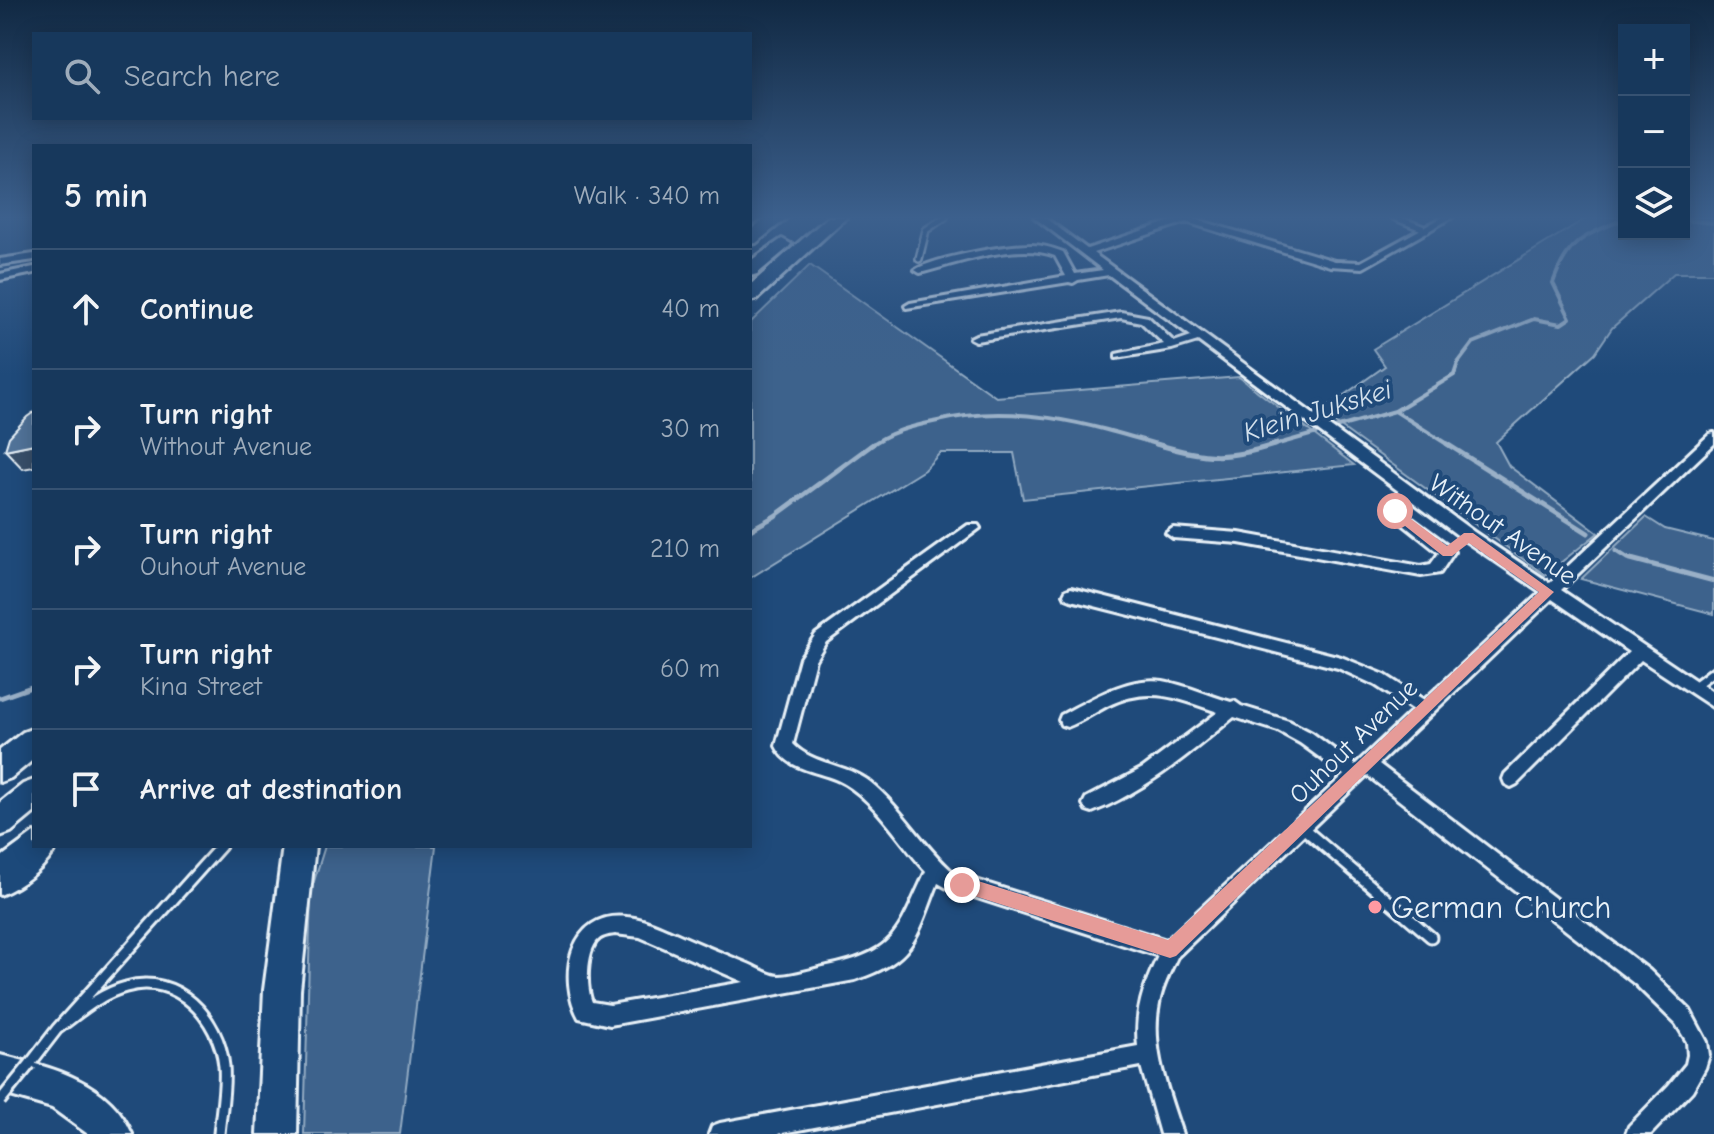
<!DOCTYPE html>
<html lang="en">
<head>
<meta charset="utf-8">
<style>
  :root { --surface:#17385c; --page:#244365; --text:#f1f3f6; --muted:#9eacbb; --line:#365272 }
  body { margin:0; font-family:"Comic Neue",sans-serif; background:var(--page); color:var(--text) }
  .controls { position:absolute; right:24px; top:24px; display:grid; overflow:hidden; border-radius:0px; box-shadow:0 4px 20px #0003 }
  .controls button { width:72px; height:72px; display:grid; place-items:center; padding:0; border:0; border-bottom:2px solid var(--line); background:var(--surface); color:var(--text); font:40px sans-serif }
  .stop { position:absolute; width:24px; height:24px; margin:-18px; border:6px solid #e69b98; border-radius:50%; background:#fff }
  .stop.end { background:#e69b98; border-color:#fff; box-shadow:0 2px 8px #0008 }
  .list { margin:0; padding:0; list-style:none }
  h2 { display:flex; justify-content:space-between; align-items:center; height:104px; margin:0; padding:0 32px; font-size:34px }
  h2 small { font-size:26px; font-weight:400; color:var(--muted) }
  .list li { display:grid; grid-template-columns:52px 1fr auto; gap:24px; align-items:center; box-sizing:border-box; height:120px; padding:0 32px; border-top:2px solid var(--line) }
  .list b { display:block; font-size:30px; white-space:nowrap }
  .list p { margin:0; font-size:26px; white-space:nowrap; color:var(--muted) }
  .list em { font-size:26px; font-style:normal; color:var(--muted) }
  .icon { flex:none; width:44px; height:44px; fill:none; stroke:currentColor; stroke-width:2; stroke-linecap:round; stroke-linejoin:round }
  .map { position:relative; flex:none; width:1714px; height:1134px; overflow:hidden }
  .search { position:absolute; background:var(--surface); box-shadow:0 4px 20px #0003; left:32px; top:32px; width:720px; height:88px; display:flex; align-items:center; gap:20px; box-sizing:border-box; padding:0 28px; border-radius:0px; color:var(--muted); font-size:30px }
  .panel { position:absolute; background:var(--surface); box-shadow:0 4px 20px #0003; left:32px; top:144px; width:720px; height:704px; border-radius:0px }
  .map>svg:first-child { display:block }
  .green { fill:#3c628c; stroke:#92aac2; stroke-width:2 }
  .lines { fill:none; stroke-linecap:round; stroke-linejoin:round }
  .stream-far1 { stroke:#9ab0c7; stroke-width:4 }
  .stream { stroke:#9ab0c7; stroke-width:5 }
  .service-far2-casing { stroke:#e8f1f8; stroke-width:10 }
  .service-far1-casing { stroke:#e8f1f8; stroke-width:13 }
  .service-casing { stroke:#e8f1f8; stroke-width:15 }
  .minor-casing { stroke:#e8f1f8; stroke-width:6 }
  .motorway-casing { stroke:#e8f1f8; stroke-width:6 }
  .service-far2 { stroke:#1f4a7a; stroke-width:5 }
  .service-far1 { stroke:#1f4a7a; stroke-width:7 }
  .service { stroke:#1f4a7a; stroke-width:9 }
  .minor { fill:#1f4a7a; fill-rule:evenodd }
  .motorway { fill:#1f4a7a; fill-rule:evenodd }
  .service-bridge-casing { stroke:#e8f1f8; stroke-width:15; stroke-linecap:butt }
  .service-bridge { stroke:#1f4a7a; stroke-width:9 }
  .shaded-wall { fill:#39506b; stroke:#e8f1f8; stroke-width:2 }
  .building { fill:#517399; stroke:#e8f1f8; stroke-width:2 }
  .route { fill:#e69b98 }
  .poi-dot { fill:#ff9aa2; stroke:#1f4a7a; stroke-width:3 }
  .labels { text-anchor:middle; stroke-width:8; stroke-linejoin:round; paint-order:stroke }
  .street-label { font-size:26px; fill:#e8f1f8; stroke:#1f4a7a }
  .water-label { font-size:28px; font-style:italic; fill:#d4e1ec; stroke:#1f4a7a }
  .near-poi-label { font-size:32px; fill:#e8f1f8; stroke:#1f4a7a; text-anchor:start }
</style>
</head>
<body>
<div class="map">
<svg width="1714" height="1134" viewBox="0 0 1714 1134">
  <rect width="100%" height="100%" fill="#1f4a7a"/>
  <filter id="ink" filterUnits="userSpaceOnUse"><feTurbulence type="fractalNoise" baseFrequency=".0125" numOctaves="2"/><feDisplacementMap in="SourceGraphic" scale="16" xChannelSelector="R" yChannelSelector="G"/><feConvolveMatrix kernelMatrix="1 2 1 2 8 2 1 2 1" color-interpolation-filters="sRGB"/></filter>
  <g filter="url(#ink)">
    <path class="green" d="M1588,217H1624V234H1684V217H1714V273H1674L1612,328L1595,353L1496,442L1509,466L1598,533L1545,575L1320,412L1385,366L1373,349Z
      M810,265L996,397L1239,377L1354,465L1023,499L1014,453H940L924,470L750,578V323Z
      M1646,517L1665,529L1714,541V614L1581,579Z
      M325,846H436L400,1134H304L311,891Z"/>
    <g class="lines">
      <path class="stream-far1" d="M1684,220L1714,223
        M1395,411L1450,446
        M870,446C890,432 909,427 933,422C1013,402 1086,423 1163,446
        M1271,446L1395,411L1454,375L1458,363L1473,343L1534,319L1561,324L1570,318L1553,283C1568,240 1584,236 1624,219"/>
      <path class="stream" d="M1156,444C1207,459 1227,460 1277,444
        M1447,444L1588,533
        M750,530L775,516L873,444
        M1616,551L1627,558L1714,581
        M0,698L34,686"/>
      <g class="service-far2-casing">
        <path id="service-far2" d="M1394,217L1427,230
          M919,259L926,230L945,217"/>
      </g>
      <g class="service-far1-casing">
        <path id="service-far1" d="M1693,687L1714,671"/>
      </g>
      <g class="service-casing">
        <path id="service" d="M1303,828L1431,937
          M57,1029C79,1013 99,994 126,987C177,972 219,1018 224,1066C226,1088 221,1111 219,1134
          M30,1064L57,1029L221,846"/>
      </g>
      <g class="minor-casing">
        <path id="minor" d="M1034,217H1044L1087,249L1183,217H1195V219L1335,261L1361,262L1443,217H1453L1363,268L1330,266L1186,222L1093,253L1474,532L1550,583L1710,434L1714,433V444L1561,590L1714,693V708L1641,660L1517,784L1511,787L1505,784L1503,779L1505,774L1629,652L1552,599L1379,764L1649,970L1690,1010L1707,1042L1709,1055L1705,1068L1692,1091L1651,1134H1626L1629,1126L1669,1085L1686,1064L1688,1055L1687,1042L1676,1024L1635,984L1367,775L1177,957C1170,972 1162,987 1159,1004C1150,1048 1169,1093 1182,1134H1160L1141,1066L777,1134H709L712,1126L720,1123L1138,1046C1134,1013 1144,985 1158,956L949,889L938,883C928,906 920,939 901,956C888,968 871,974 855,980L610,1025L579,1018C557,978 569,910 627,917C643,918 658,926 673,932C697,943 722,953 746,963C756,967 770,976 780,976C796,975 813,969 828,966C898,952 898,930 926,871C899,842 879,805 845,784C822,770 789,773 776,746L800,658L816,634L968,525H978L980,528L826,642L815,660L793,744C813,765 847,764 870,782C902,808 923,846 954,873L1167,940L1344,775L1300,743L1278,731L1234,717C1190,753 1146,791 1092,812L1086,810L1083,804L1086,798L1143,768L1218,712C1176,698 1150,685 1107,706C1094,713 1081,722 1067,727L1061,725L1059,720L1061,715C1092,699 1127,676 1163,681C1186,685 1209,696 1231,702L1234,701L1241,706L1289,721L1312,733L1355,765L1413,710L1375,685L1338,668L1071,600L1066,598L1064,594L1066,590L1071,588L1341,657L1385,675L1424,700L1541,592L1464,540L1198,341L1172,349L1116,358V354L1164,344L1141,322L1121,318L976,341L970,338L976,335L1121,312L1148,317L1174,342L1191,336L1109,275L1078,280L1073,283L1069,282L906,308L905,306L910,303L1066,276L1055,256C1018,241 958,263 920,273L915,270C936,257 1005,245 1032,245C1043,245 1052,248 1063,252L1075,274L1103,270ZM615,934L640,937L744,982L610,1005L592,1002C586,987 586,956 596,942C601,936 607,935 615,934Z
          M34,254V260L0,265V259Z
          M34,267V273L0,280V274Z
          M1395,506L1452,548L1454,552L1440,573L1421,576L1239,543L1173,538L1166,533L1173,528L1239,533L1421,566L1431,564L1439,553L1390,514L1388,511Z"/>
      </g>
      <g class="motorway-casing">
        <path id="motorway" d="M768,217H788L756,243L750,244V230Z
          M828,217H847L757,299L750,301V285Z
          M782,239L791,244L788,248L757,274L750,276V261Z
          M34,728V759L11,778L0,782V750L23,732Z
          M34,780V813L11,832L0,836V802L23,784Z
          M34,833V846H57C48,866 21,887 0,895V858Z
          M283,846H315L300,990L297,1134H257L264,990Z
          M0,1055C51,1067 110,1081 132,1134H88L52,1108L0,1093Z"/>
      </g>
      <use href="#service-far2" class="service-far2"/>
      <use href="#service-far1" class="service-far1"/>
      <use href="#service" class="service"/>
      <use href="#minor" class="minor"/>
      <use href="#motorway" class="motorway"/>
      <g class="service-bridge-casing">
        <path id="service-bridge" d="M0,1101L30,1064"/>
      </g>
      <use href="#service-bridge" class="service-bridge"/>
    </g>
    <path class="shaded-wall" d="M34,444V467L23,469L5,450Z"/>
    <path class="building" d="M34,412V444L5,450L9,437L27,417Z"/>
  </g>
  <linearGradient id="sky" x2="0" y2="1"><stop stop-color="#112943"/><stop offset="0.58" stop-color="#3c608d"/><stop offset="1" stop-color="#3c608d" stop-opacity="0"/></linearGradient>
  <rect width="1714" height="375" fill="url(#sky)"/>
  <path class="route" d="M1395,507L1447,546L1464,533H1473L1554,592L1176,956L1170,958L956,890L954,885L956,879L962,876L1168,940L1539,592L1469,543L1452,556H1443L1390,514V508Z"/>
  <circle class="poi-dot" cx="1375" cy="907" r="8"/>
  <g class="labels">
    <g class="street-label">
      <text transform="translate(1503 529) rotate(35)" y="9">Without Avenue</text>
      <text transform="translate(1353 741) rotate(-44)" y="9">Ouhout Avenue</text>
    </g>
    <g class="water-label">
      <text transform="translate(1317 410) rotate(-17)" y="10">Klein Jukskei</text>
    </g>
    <g class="near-poi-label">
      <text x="1391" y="918">German Church</text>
    </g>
  </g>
</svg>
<div class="controls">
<button>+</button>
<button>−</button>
<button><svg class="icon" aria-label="layers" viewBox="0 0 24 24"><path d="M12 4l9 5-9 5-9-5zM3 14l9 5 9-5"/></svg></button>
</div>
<div class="stop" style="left:1395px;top:511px"></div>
<div class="stop end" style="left:962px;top:885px"></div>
<div class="search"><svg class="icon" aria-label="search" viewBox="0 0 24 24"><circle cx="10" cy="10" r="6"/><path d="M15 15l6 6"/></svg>Search here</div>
<section class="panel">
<h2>5 min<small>Walk · 340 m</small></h2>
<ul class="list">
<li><svg class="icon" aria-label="ahead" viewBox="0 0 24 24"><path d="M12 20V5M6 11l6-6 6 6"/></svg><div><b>Continue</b></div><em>40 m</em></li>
<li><svg class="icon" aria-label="right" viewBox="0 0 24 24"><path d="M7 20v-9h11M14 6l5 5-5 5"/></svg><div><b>Turn right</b><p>Without Avenue</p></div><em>30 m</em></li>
<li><svg class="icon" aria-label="right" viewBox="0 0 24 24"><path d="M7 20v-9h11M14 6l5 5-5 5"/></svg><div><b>Turn right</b><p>Ouhout Avenue</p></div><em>210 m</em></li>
<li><svg class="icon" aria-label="right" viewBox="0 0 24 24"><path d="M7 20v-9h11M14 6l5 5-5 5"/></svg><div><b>Turn right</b><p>Kina Street</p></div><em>60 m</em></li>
<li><svg class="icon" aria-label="arrive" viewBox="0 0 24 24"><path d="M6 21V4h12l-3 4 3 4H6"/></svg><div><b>Arrive at destination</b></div></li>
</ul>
</section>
</div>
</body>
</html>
